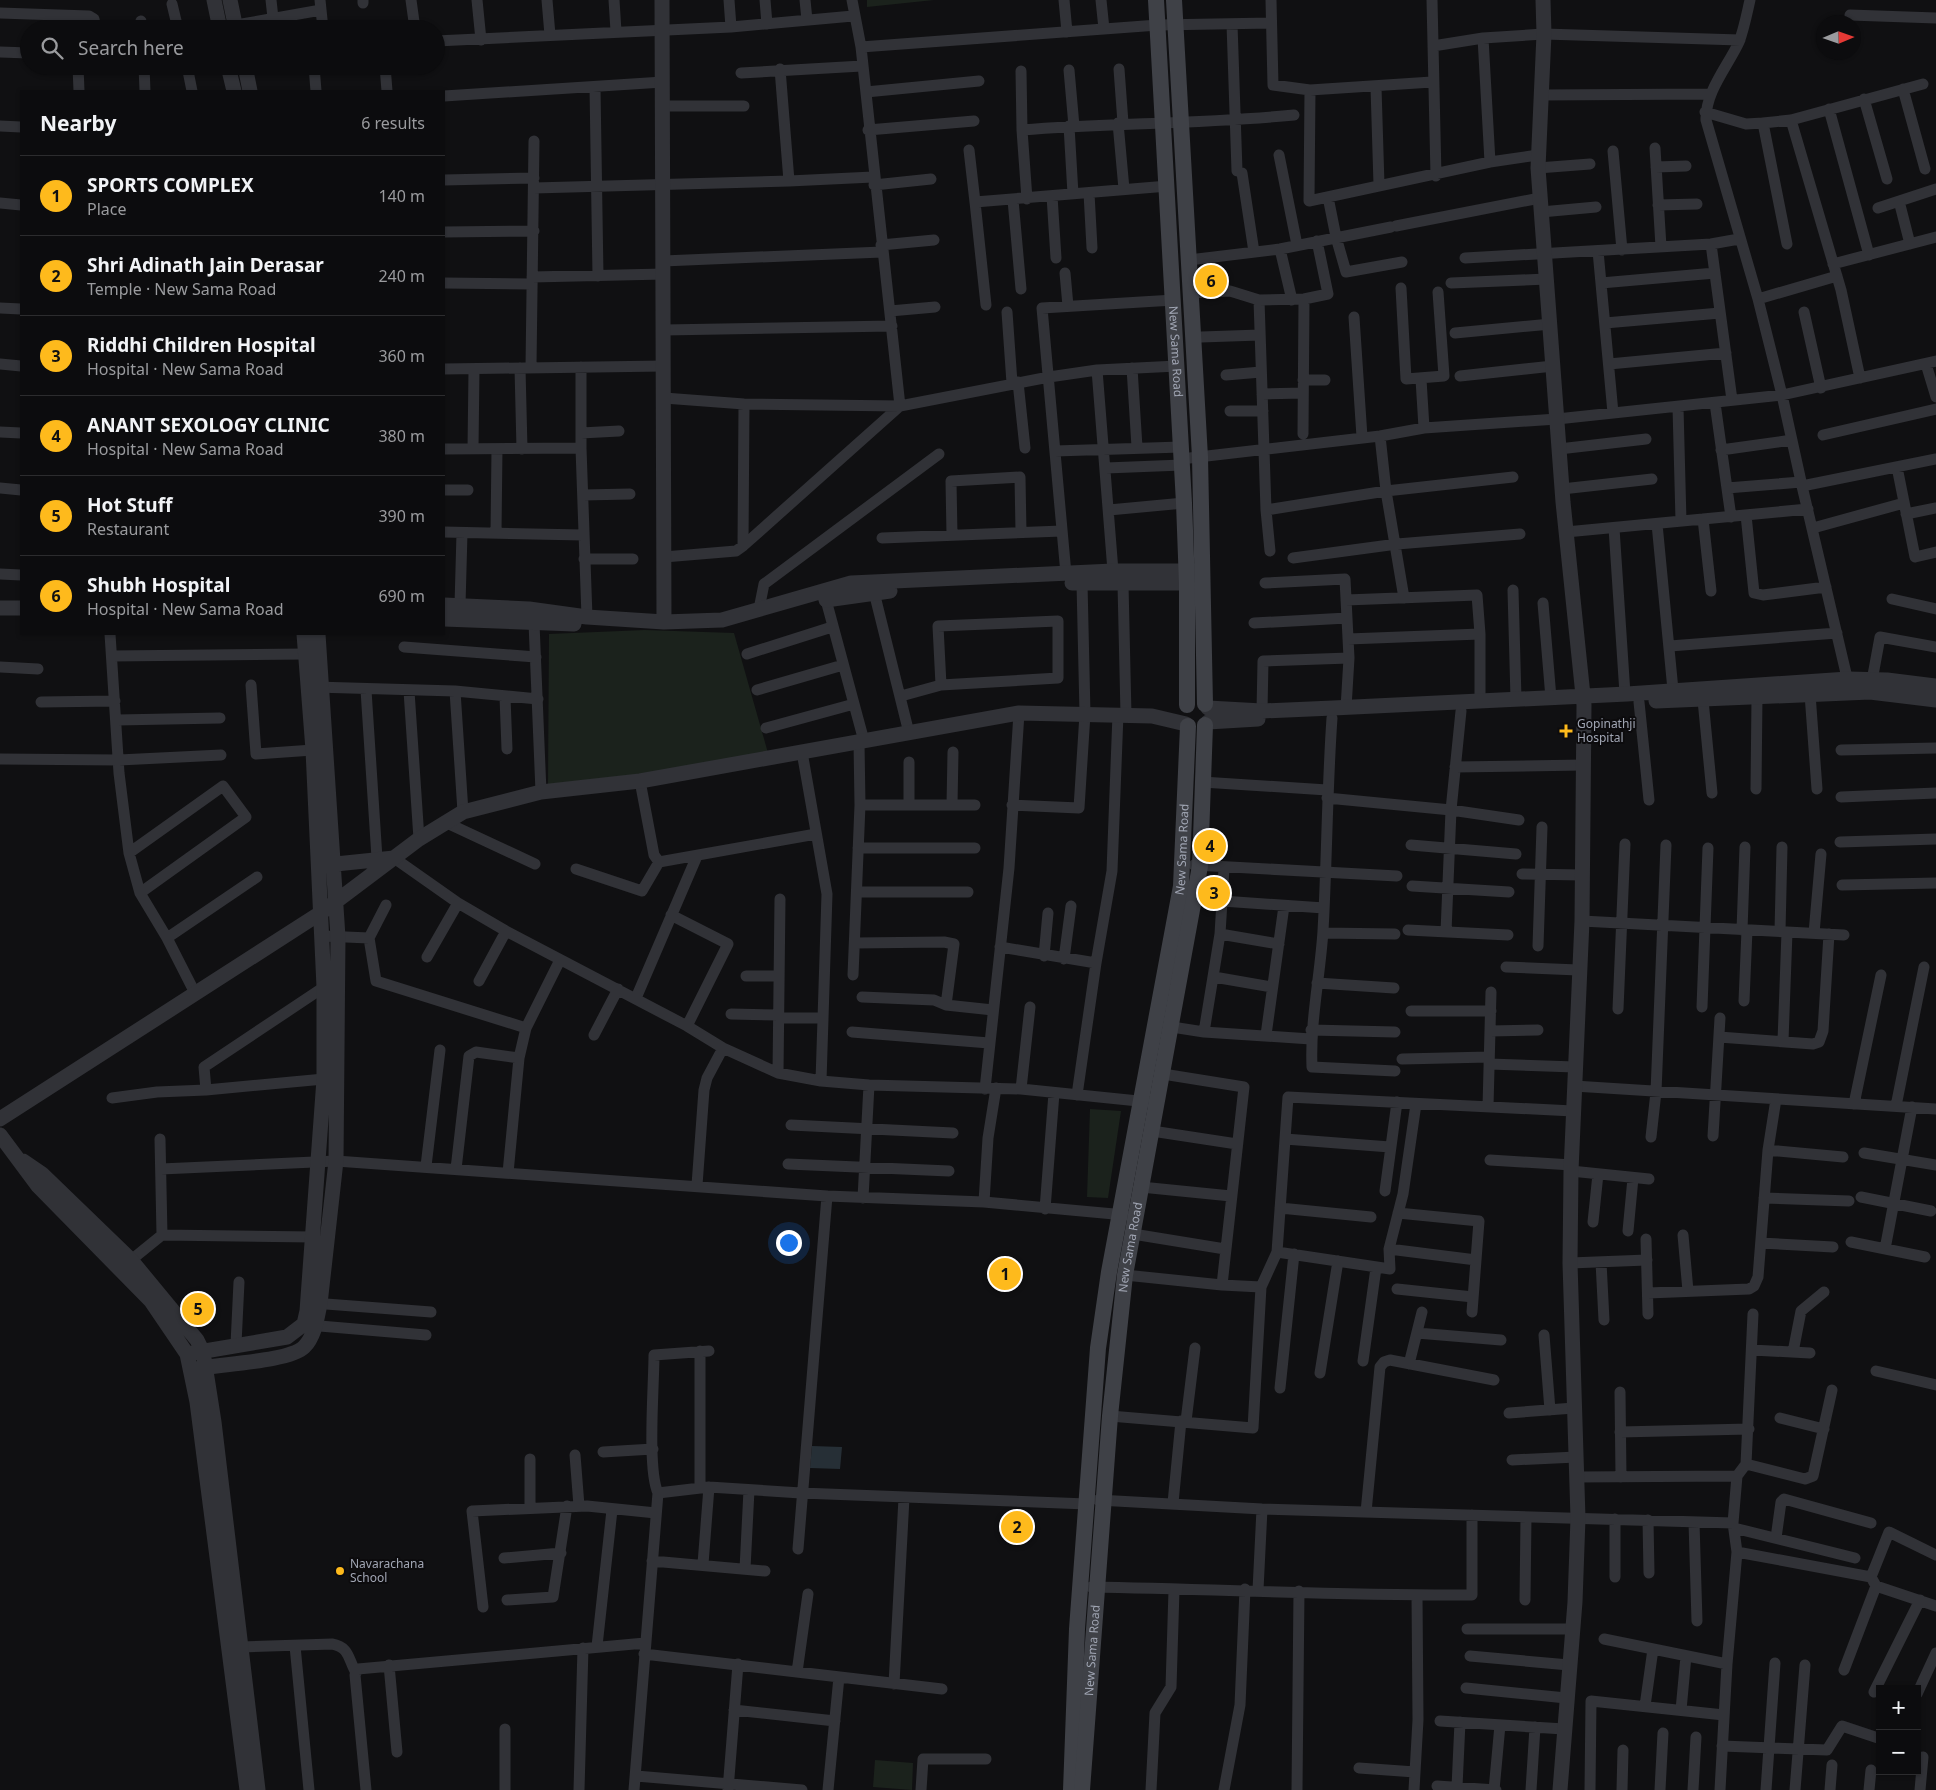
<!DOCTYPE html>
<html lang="en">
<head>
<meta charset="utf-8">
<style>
  :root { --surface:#0c0c0e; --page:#1a1a1c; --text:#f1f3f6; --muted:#9a9b9e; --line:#2c2c2e; --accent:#feba1c }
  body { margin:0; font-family:"Noto Sans",sans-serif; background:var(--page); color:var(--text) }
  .controls { position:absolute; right:15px; bottom:15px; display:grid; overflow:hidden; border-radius:0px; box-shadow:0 1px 4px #0004 }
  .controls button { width:45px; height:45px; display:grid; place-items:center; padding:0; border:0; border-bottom:1px solid var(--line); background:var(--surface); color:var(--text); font:25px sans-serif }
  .compass { position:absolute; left:1816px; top:15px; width:45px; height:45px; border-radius:50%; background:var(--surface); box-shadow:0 1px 4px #0004; rotate:88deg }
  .you { position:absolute; left:788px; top:1242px; width:18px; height:18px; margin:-12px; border:4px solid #fff; border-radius:50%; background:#1a73e8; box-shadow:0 0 0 8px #1a73e833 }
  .badge { display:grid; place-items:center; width:32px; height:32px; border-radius:50%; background:var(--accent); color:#111; font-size:16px; font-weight:700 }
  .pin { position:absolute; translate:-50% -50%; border:2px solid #fff; box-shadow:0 1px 5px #0006 }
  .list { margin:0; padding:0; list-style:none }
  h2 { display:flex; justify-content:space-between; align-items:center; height:65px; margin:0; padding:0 20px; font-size:21px }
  h2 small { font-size:16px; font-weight:400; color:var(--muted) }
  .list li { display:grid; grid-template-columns:32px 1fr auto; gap:15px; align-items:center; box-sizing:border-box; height:80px; padding:0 20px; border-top:1px solid var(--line) }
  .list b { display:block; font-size:19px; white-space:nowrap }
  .list p { margin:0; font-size:16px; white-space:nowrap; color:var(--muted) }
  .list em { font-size:16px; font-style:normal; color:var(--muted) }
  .icon { flex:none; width:28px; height:28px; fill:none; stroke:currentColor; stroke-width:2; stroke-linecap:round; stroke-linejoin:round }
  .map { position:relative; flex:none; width:1936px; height:1790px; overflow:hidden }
  .search { position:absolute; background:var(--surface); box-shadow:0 1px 4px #0004; left:20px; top:20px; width:425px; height:55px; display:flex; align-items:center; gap:12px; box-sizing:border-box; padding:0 18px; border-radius:28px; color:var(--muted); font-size:19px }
  .panel { position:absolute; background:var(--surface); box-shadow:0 1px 4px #0004; left:20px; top:90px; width:425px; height:545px; border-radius:0px }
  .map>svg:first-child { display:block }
  .green { fill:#1b221c }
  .water { fill:#262f36 }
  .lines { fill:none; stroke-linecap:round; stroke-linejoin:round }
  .minor { stroke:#313237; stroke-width:11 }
  .tertiary { stroke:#313237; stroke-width:15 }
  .secondary { stroke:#3f4147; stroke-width:16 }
  .poi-dot { fill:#feba1c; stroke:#0c0b0d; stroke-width:2 }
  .labels { text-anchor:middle; stroke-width:4; stroke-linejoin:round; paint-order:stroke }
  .street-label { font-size:12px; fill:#a1a6b4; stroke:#0c0b0d }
  .poi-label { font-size:12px; fill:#a1a6b4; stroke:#0c0b0d; text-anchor:start }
</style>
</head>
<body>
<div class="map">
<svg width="1936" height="1790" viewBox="0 0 1936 1790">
  <rect width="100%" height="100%" fill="#101012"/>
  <path class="green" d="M867,0H934L867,7Z
    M645,630L734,633L768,753L659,772L548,785L549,634Z
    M1090,1109L1121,1111L1108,1198L1087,1197Z
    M875,1760L913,1763L912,1790L873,1787Z"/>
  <path class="water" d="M812,1446L842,1447L840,1469L810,1468Z"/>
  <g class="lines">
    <path class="minor" d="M271,0L273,18
      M320,0L323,29
      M363,0V3
      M411,0L415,29
      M477,0L481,40
      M547,0L550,35
      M614,0L616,31
      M729,0L731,27
      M765,0L767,24
      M805,0L807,20
      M1064,0L1067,32
      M1101,0L1104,29
      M1271,0L1273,85L1310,90L1432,82
      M1432,0L1436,176
      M1750,0C1747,13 1744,29 1739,42C1728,66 1705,92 1706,120L1758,299L1782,395L1802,486L1849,686
      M172,4L178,29
      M0,13L89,16L94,19L96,29
      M1850,15L1936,18
      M141,21L142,29
      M1232,24L1237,171
      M236,25L321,10
      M436,41L731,27L853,16
      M1433,46L1483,38
      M861,47L1158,25L1271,23
      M0,52L29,53
      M78,66L79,91
      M144,66L145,91
      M187,66L192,91
      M314,66L316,91
      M385,66L387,91
      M780,69L789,181
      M1119,69L1123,123
      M1069,70L1074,126
      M1021,71L1022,130L1027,199
      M741,73L862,66
      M595,87L598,276
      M1376,87L1379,185
      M1903,89L1925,169
      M1310,90L1309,201L1490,162L1538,155
      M866,92L979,81
      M1540,95L1711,94
      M444,96L663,82
      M1864,99L1887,179
      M663,106H744
      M1829,109L1869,255
      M1705,112L1746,124L1763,123L1791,120L1923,84
      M1791,120L1841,290L1860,378
      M1118,123L1124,189
      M1763,123L1787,244
      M0,126L21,127
      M1069,126L1073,194
      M868,130L974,121
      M1022,130C1113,123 1204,124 1294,115
      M1655,148L1661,247
      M969,150L975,202L1168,186
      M1613,151L1622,250
      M1279,155L1297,245
      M1490,162L1483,38L1544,34L1740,40
      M1656,167L1686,166
      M1538,168L1590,164
      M1242,173L1254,252
      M444,180L534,178
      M874,185L931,179
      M534,188L789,181L873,177
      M1089,193L1092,248
      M1052,196L1056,258
      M1328,197L1336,237L1346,272L1402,262
      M1013,200L1021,289
      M1899,201L1910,244
      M975,202L986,305
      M0,203L21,205
      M1658,205L1697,204
      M1878,208L1936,189
      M1541,212L1596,207
      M1396,226L1540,198
      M444,232L534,231
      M1711,244L1732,400
      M881,245L934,240
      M1280,249L1292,300
      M1598,251L1613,413
      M1465,258L1711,244L1739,239
      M1189,260L1280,249L1391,227
      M663,261L882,252
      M1833,264L1936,237
      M1065,273L1068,306
      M532,277L664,274
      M444,283L532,284
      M1451,283L1547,279
      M1601,283L1715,273
      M1401,288L1406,379L1444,376L1438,292
      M1191,293L1230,291L1259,300L1304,299L1328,294L1317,241
      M1758,299L1837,276
      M1259,300L1266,510L1270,551
      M0,308L21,309
      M890,311L935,307
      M1007,312L1012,383
      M1804,312L1821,388
      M1354,317L1362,437
      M1605,323L1720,313
      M664,330L892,326
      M1455,333L1551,324
      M1201,337L1260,335
      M0,364L21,366
      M1609,364L1726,353
      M1926,364L1936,397
      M531,367L534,141
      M581,367V448L587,617
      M520,368L522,449
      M1132,368L1137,447
      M444,369L664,366
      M1097,370L1113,571
      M1226,375L1261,372
      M1460,376L1553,366
      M1421,379L1424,428
      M1303,380H1325
      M1018,382L1025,448
      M1262,394L1303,393
      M664,398L744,404L900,406L1049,377L1097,370L1177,366
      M1715,403L1731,517
      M1678,407L1681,521
      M1230,411H1263
      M0,432L21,433
      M581,433L619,431
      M1303,434L1304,299
      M1823,435L1936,409
      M1380,436L1386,491L1404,598
      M444,449L581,448
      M473,449L474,369
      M1559,449L1646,439
      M1721,450L1792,440
      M1055,451L1181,447
      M1181,459L1380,436L1424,428L1557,419L1782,395L1936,361
      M1897,467L1915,557L1936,552
      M1106,468L1182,465
      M1802,486L1936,459
      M0,488L21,490
      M1727,488L1801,482
      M1562,489L1652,479
      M444,490H468
      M583,495L630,494
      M1109,510L1184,503
      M1266,510L1386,491L1513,477
      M1906,514L1936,508
      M1746,515L1754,593L1763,595L1826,587
      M1703,519L1711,591
      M1657,524L1673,690
      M1614,528L1625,694
      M1813,528L1904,503
      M444,532L583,535
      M1566,532L1808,509
      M496,533L497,449
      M952,535L951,481L1020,477L1021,532
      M882,538L1062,531
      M743,546L744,404
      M664,557L736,551L743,546L900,406L861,47L852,0
      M1293,558L1397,544L1520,534
      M584,559H633
      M0,574L21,575
      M1066,574L1042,308L1174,300
      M1265,583L1345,579L1349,658L1346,708
      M1123,584L1126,715
      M1513,590L1516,699
      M874,592L909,733
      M1892,599L1936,609
      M826,600L864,741
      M1346,600L1477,595L1480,634V701
      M1543,603L1551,698
      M460,605L462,533
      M759,609L764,584L939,454
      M534,623L541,792
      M1254,623L1347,618
      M110,634L119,773L129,853L140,893L167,938L195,993
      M1348,639L1480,634
      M1670,646L1837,633
      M404,647L536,657
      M747,654L832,627
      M112,656L305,654
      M0,667L38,669
      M251,685L256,754L313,750
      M1871,686L1880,637L1936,647
      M315,687L455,691L538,699
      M366,690L377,858
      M757,690L843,665
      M409,691L419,839
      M455,691L463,812
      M1810,694L1817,789
      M901,696L941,685L1058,678V621L938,626L941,685
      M505,697L507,749
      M1703,700L1712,793
      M41,702L115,701
      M1639,702L1649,800
      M1262,711L1263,661L1349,658
      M1332,718C1327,789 1327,860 1323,931C1320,977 1310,1021 1312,1067L1395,1071
      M117,720L220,718
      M766,728L854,704
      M1841,750L1936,748
      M802,752L827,894L821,1081
      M0,759L119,760L221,755
      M909,762V804
      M1455,767L1583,765
      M640,781L654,855L659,862L816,834
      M1202,782L1327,790
      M1756,789L1757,697
      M1841,797L1936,793
      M1327,798L1451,810L1519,820
      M860,805H975
      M952,805L953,752
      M1012,805L1079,808L1085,714L1082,583
      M447,823L535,864
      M1840,842L1936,839
      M1411,845L1516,854
      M858,848H975
      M129,853L223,786L246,817L140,893
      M394,858L458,903L506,931L687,1026L723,1048L778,1073L821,1081L869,1085L1021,1089L1148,1102
      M1194,865L1397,876
      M576,869L642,891L659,862
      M1522,874L1582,875
      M1842,885L1936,883
      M1412,886L1509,892
      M857,892H968
      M1222,901L1324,908
      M671,915L728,944L687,1026
      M1582,921L1844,935
      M1408,930L1508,935
      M1742,930L1745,847
      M1780,931L1782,847
      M1446,932L1451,810L1461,711
      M1323,933L1395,934
      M1814,933L1821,854
      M1220,934L1279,944
      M323,936L369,938L376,981L526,1028
      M167,938L257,877
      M369,938L386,905
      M855,943L944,942L954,944L946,1005
      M1538,946L1542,827
      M1000,947L1096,963L1112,871L1118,714
      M1044,956L1048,913
      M427,957L458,903
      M1064,959L1071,906
      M1506,967L1578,970
      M853,975L860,805L859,742
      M746,976H779
      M1214,977L1272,987
      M479,981L506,931
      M1317,983L1394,988
      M862,997L934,1000L946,1005L993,1010
      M636,998L697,856
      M1744,1001L1747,930
      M1702,1007L1708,848
      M1618,1009L1625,844
      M1411,1011H1491
      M731,1014L779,1015
      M779,1018H823
      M1172,1027L1204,1032L1311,1039
      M1311,1030L1395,1032
      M1490,1031L1538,1030
      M852,1032L989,1043
      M1204,1032L1220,934L1224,868
      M594,1035L618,989
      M1266,1035L1284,906
      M1719,1037L1813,1044L1819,1042L1823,1031L1829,934
      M1783,1041L1787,932
      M1402,1059L1489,1057
      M1489,1064L1575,1067
      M778,1073L780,899
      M1163,1074L1244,1087L1222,1285
      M1574,1086L1936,1109
      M985,1089L1009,868L1019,713
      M1021,1089L1030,1007
      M206,1090L204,1067L324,987
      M1077,1095L1096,963
      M112,1098L157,1092L206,1090L324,1079
      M1854,1104L1881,975
      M1896,1106L1924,967
      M1488,1107L1491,992
      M791,1125L953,1133
      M1152,1131L1237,1144
      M1713,1136L1720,1018
      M1651,1137L1656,1092L1666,845
      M1285,1139L1390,1147
      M1768,1150L1843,1157
      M1864,1153L1936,1165
      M1490,1160L1572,1165
      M788,1164L949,1171
      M426,1166L440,1050
      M161,1169L336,1161L827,1196L984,1202L1125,1215
      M456,1169L469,1056L476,1052L519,1058
      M1571,1171L1649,1179
      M508,1173L519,1058L526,1028L560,960
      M697,1185L704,1090L707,1078L723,1048
      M1141,1187L1231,1196
      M1385,1191L1397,1102
      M1861,1197L1931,1211
      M863,1198L869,1085
      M1764,1198L1849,1201
      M984,1202L988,1138L996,1088
      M1280,1208L1371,1217
      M1045,1209L1054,1093
      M1398,1213L1479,1221L1472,1312
      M1593,1222L1598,1174
      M1628,1231L1633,1178
      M1133,1234L1225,1249
      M162,1235L313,1237
      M1683,1235L1688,1291
      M1646,1239L1648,1314
      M1851,1242L1925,1257
      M1761,1243L1833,1247
      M1389,1249L1476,1260
      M1885,1249L1912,1107
      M1277,1252L1390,1269L1389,1249L1403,1194L1416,1104
      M1601,1262L1604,1320
      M1570,1263L1647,1260
      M125,1265L162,1235L160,1139
      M1125,1275L1222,1285L1261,1287L1277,1252L1288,1097L1573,1111
      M1397,1289L1473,1297
      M1648,1293L1749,1289L1754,1286L1758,1277L1768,1150L1776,1099
      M313,1303L431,1312
      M308,1325L426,1335
      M1417,1333L1501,1340
      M1544,1335L1550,1410
      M236,1344L239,1282
      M1752,1350L1810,1353
      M700,1351V1487
      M1793,1352L1801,1311L1824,1292
      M1363,1361L1376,1268
      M1409,1364L1422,1312
      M1876,1371L1936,1385
      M1320,1373L1338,1261
      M1280,1388L1294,1254
      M1620,1392L1621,1477
      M1509,1413L1574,1408
      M1110,1416L1253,1428L1261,1287
      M1780,1418L1824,1429
      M1186,1421L1195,1348
      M1620,1432L1749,1429
      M603,1452L653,1449
      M575,1455L579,1506
      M530,1459V1508
      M1512,1460L1576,1457
      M1746,1464L1805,1479L1813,1476L1832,1390
      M1577,1477L1737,1476
      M658,1493L709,1487L801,1493L1087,1504
      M1098,1500L1262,1509L1733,1523
      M1173,1503L1181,1421
      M1366,1512L1380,1367L1384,1362L1390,1360L1494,1380
      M1615,1519V1577
      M1648,1520L1649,1573
      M1694,1522L1697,1621
      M1734,1528L1855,1558
      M1776,1538L1781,1502L1784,1499L1871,1523
      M798,1549L827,1196
      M1737,1552L1871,1577L1876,1586L1936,1606
      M504,1558L561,1553
      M652,1561L765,1571
      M703,1564L709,1487
      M745,1569L749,1490
      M1871,1577L1889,1532L1936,1555
      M1091,1587C1218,1589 1345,1596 1472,1595V1515
      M1258,1590L1262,1509
      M507,1600L553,1597L567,1506
      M1525,1600L1526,1517
      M483,1607L472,1511L587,1506L656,1513
      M1467,1629H1572
      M1604,1639L1727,1664
      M295,1646L309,1790
      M597,1646L612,1510
      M241,1647L332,1644C349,1647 348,1658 355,1671
      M644,1654L942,1689
      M1470,1656L1569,1665
      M389,1665L397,1752
      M1844,1670L1876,1586
      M797,1672L808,1594
      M894,1684L904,1498
      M1466,1688L1566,1698
      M1874,1692L1920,1600
      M1917,1694L1936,1653
      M1645,1706L1653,1649
      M734,1710L835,1721
      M1681,1710L1686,1656
      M1440,1721L1564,1729
      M505,1729V1790
      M1722,1746L1827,1750L1842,1726L1878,1738
      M1359,1768L1415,1772
      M636,1776L802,1790
      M1437,1786L1496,1790
      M1457,1787L1460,1722
      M366,1790L355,1675L358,1669L645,1643
      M579,1790L583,1648
      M634,1790L658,1493C647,1469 654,1385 654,1355L709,1351
      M728,1790L738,1664
      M828,1790L839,1677
      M921,1790L923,1759H986
      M1151,1790L1155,1713L1171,1687L1174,1590
      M1224,1790L1240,1705L1245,1589
      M1297,1790L1299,1591
      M1414,1790L1418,1720L1417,1595
      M1494,1790L1500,1725
      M1531,1790L1535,1727
      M1590,1790L1591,1701L1724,1715
      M1622,1790L1623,1750
      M1660,1790L1663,1733
      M1693,1790L1696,1737
      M1720,1790L1727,1664L1737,1552L1733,1523L1737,1476L1746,1464L1753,1314
      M1766,1790L1775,1663
      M1795,1790L1805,1665
      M1830,1790L1832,1765
      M1869,1790L1871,1770
      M1920,1790L1923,1757"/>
    <path class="tertiary" d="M214,0L220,29
      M230,0L236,29
      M662,0L664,622
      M1543,0L1544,34L1538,168L1563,502L1584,705L1582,921L1571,1171L1570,1263L1578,1518L1575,1602L1560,1790
      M228,66L234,91
      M245,66L250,91
      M1072,583H1199
      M826,600L890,591
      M444,605L529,609L587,617L664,622L722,620L851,583L1113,571H1198
      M0,608H21
      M444,619L574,624
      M1656,701L1870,692L1936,700
      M1208,708L1262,711L1333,708L1627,694L1848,679L1887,680L1936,686
      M1208,722L1258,719
      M326,865L394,858
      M0,1119L322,912L419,839L463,812L541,792L640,781L1019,713L1152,716L1186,724
      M0,1135L38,1186L151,1301L187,1354L197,1402L247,1790
      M23,1161L42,1174L131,1260L197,1340L203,1352L214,1422L258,1790
      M187,1354L287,1337L304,1324L307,1311L324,1079V987L313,750L304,634
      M191,1370C216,1364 289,1362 304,1347C315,1336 317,1318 320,1304L336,1161L338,937L318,634"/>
    <g class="secondary">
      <path id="s1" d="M1156,0L1184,503L1187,584V705"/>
      <path d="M1174,0L1200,457L1205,704"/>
      <path id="s2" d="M1071,1790L1077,1629L1098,1348L1109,1272L1181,886L1188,726"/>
      <path id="s3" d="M1082,1790L1110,1416L1125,1275L1200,866L1205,725"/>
    </g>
  </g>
  <g class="poi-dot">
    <path d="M1563.5 723.5h5v5h5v5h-5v5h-5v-5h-5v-5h5z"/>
    <circle cx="340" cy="1571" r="5"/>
  </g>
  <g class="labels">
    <g class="street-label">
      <text dy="4" stroke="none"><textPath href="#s1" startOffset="352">New Sama Road</textPath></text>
      <text dy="4" stroke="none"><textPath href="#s2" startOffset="949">New Sama Road</textPath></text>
      <text dy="4" stroke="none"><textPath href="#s3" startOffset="545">New Sama Road</textPath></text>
      <text dy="4" stroke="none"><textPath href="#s3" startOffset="140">New Sama Road</textPath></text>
    </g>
    <g class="poi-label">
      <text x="1577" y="728">Gopinathji<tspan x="1577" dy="14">Hospital</tspan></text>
      <text x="350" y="1568">Navarachana<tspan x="350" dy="14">School</tspan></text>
    </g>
  </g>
</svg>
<div class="controls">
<button>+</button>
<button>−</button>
</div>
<svg class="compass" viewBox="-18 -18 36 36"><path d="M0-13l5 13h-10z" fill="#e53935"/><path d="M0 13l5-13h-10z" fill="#9a9b9e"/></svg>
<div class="you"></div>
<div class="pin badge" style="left:1005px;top:1274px">1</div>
<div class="pin badge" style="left:1017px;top:1527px">2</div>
<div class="pin badge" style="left:1214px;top:893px">3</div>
<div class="pin badge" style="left:1210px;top:846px">4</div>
<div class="pin badge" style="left:198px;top:1309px">5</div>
<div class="pin badge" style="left:1211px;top:281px">6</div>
<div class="search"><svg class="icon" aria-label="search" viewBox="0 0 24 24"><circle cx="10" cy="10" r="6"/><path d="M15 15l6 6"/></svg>Search here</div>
<section class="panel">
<h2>Nearby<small>6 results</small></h2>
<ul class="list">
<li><span class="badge">1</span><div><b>SPORTS COMPLEX</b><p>Place</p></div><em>140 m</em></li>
<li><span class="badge">2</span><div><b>Shri Adinath Jain Derasar</b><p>Temple · New Sama Road</p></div><em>240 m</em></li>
<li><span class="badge">3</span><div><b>Riddhi Children Hospital</b><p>Hospital · New Sama Road</p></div><em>360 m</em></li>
<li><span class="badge">4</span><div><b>ANANT SEXOLOGY CLINIC</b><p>Hospital · New Sama Road</p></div><em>380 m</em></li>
<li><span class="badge">5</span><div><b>Hot Stuff</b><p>Restaurant</p></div><em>390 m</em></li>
<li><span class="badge">6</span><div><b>Shubh Hospital</b><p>Hospital · New Sama Road</p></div><em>690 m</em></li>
</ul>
</section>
</div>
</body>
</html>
